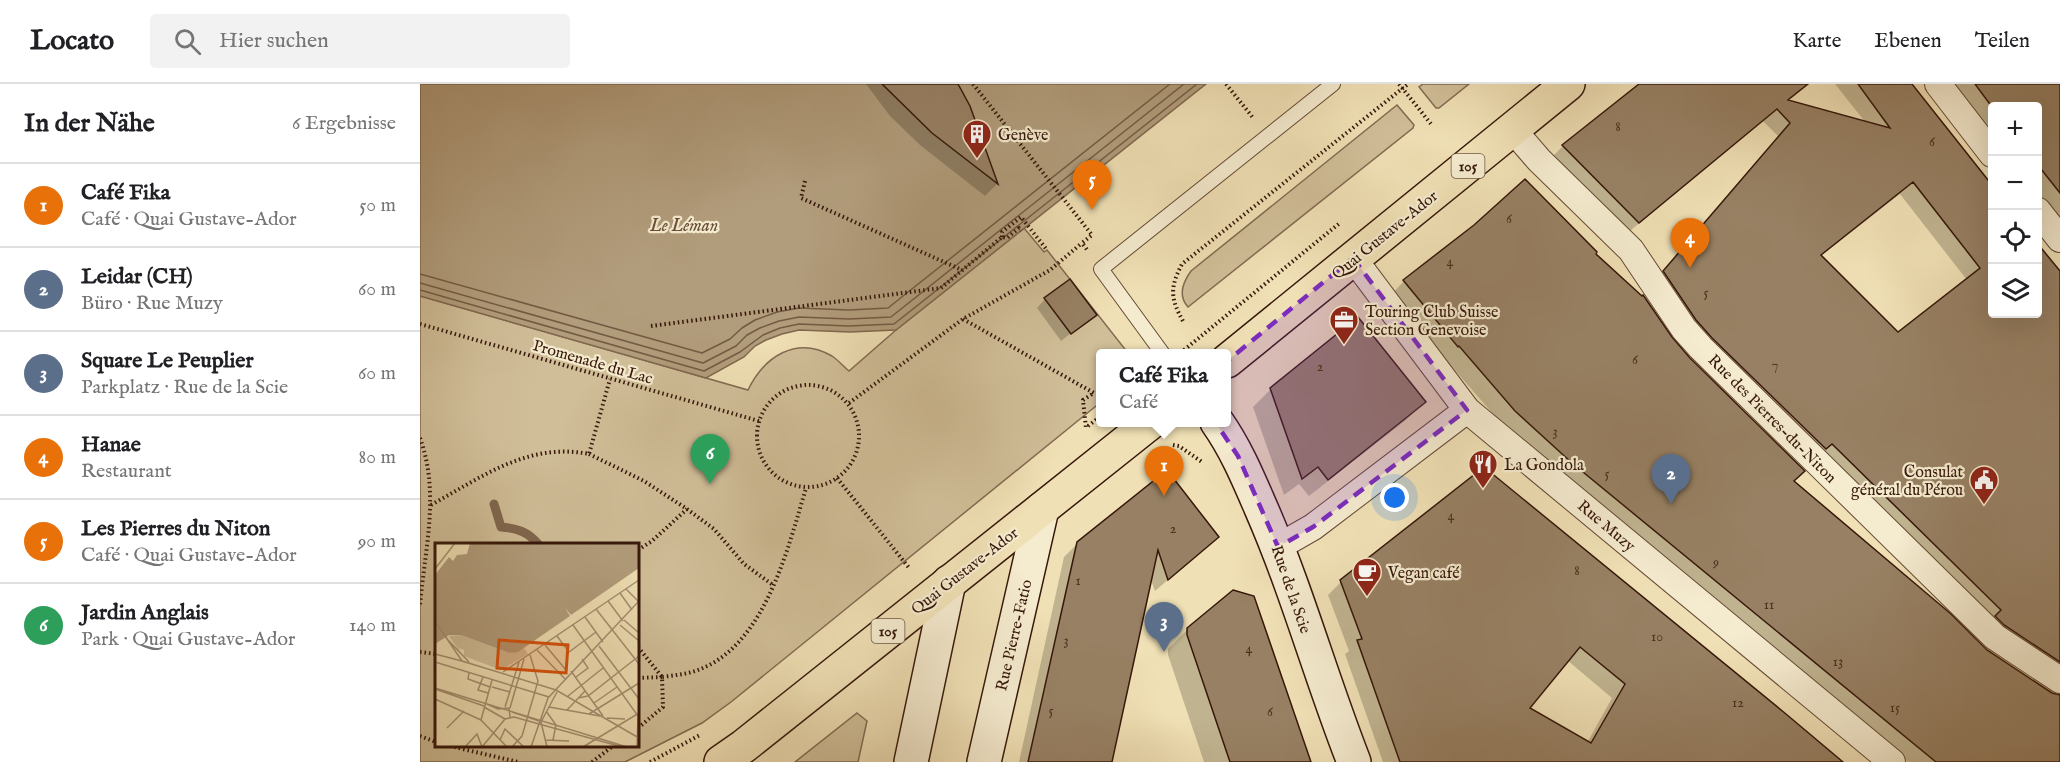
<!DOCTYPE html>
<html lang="de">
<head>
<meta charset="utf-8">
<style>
  :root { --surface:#fff; --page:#f2f2f2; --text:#202124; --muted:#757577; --line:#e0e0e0; --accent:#7c3aed }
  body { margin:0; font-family:"IM FELL English",serif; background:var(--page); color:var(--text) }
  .controls { position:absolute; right:18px; top:18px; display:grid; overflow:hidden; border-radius:6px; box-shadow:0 6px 24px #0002 }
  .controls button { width:54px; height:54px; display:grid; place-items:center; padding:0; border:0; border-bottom:2px solid var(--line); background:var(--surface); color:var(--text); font:30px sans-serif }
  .you { position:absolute; left:975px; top:414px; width:21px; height:21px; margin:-15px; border:4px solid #fff; border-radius:50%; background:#1a73e8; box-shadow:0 0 0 9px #1a73e833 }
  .badge { display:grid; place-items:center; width:39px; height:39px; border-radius:50%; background:var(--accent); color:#fff; font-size:20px; font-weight:700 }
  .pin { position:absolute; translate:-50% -50px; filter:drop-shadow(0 2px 3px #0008) }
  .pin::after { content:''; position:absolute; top:32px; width:21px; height:18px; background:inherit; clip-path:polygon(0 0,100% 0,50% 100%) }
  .popup { position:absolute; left:676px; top:265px; width:135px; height:78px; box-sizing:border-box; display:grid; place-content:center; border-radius:6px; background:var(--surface); filter:drop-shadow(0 2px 4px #0005); font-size:20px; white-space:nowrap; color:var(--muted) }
  .popup b { font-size:22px; color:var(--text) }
  .popup::after { content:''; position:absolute; left:50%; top:100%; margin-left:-12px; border:12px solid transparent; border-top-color:var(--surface) }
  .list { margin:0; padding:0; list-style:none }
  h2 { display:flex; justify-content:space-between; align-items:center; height:78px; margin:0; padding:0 24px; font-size:26px }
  h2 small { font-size:20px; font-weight:400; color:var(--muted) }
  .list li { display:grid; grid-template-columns:39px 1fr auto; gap:18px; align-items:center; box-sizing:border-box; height:84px; padding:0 24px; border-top:2px solid var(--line) }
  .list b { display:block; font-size:22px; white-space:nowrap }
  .list p { margin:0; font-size:20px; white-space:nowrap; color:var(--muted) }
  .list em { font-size:20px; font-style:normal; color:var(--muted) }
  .icon { flex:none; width:33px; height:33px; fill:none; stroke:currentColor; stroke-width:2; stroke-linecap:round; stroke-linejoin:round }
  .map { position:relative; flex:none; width:1640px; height:678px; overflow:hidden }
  header { display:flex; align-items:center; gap:36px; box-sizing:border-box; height:84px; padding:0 30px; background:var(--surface); border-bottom:2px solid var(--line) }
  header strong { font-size:28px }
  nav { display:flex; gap:33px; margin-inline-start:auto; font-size:21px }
  .search { width:420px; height:54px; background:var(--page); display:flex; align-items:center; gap:15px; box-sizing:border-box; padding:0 21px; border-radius:6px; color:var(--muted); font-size:22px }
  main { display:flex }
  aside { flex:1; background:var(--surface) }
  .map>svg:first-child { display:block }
  .green { fill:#d0be98; stroke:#836a51; stroke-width:1.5; fill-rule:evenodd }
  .water { fill:#b19c7b; stroke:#80674e; stroke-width:1.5 }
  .shadow { fill:#0003; fill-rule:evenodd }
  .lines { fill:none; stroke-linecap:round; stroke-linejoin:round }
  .shore { stroke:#745a42; stroke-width:1.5 }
  .stream { stroke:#80674e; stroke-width:9 }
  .building { fill:#978063; stroke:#36170a; stroke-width:1.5; fill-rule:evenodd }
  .lane-casing { stroke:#644935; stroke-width:16 }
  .street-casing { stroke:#644935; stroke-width:28 }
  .secondary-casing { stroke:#36170a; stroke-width:36 }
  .primary-casing { stroke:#36170a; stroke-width:36 }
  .path { stroke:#36170a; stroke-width:4; stroke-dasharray:1.5 3; stroke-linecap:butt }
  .lane { stroke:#f5ebcf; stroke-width:14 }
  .street { stroke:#f5ebcf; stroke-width:26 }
  .secondary { stroke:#f5ebcf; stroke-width:33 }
  .primary { stroke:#f0e0b5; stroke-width:33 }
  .marked { fill:#7b2cbf; fill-opacity:0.2; stroke:#7b2cbf; stroke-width:4.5; stroke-dasharray:12 8; stroke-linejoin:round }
  .labels { text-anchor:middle; stroke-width:4.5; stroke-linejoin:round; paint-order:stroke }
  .number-label { font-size:14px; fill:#4e3120 }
  .shield { fill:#f5ebcf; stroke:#6f5745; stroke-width:1.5 }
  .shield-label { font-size:15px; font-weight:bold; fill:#36170a }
  .poi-label { font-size:16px; fill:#36170a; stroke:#f5ebcf; text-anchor:start }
  .street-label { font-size:16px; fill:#36170a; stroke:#f5ebcf }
  .water-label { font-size:18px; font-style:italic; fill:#674c37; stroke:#f5ebcf }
  .inset-river { fill:none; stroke:#b19c7b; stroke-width:3 }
  .inset-road { fill:none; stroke:#a69071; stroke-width:1.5 }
  .view { fill:#d6520c; fill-opacity:0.15; stroke:#d6520c; stroke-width:3 }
  .inset-edge { fill:none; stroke:#36170a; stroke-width:3 }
</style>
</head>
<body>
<header>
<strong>Locato</strong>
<div class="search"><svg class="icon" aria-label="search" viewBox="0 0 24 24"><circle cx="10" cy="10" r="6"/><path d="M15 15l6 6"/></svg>Hier suchen</div>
<nav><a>Karte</a><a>Ebenen</a><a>Teilen</a></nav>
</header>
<main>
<aside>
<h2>In der Nähe<small>6 Ergebnisse</small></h2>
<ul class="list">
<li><span class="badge" style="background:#e8710a">1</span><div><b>Café Fika</b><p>Café · Quai Gustave-Ador</p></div><em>50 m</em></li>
<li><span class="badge" style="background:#5c6f8a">2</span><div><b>Leidar (CH)</b><p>Büro · Rue Muzy</p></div><em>60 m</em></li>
<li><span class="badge" style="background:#5c6f8a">3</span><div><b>Square Le Peuplier</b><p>Parkplatz · Rue de la Scie</p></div><em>60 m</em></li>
<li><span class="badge" style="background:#e8710a">4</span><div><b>Hanae</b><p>Restaurant</p></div><em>80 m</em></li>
<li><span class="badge" style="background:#e8710a">5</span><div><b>Les Pierres du Niton</b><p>Café · Quai Gustave-Ador</p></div><em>90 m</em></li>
<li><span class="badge" style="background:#2e9e5b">6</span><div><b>Jardin Anglais</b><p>Park · Quai Gustave-Ador</p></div><em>140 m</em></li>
</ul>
</aside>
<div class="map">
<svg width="1640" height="678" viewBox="0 0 1640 678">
  <rect width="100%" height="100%" fill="#f0e0b5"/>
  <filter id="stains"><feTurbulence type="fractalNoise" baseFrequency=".00333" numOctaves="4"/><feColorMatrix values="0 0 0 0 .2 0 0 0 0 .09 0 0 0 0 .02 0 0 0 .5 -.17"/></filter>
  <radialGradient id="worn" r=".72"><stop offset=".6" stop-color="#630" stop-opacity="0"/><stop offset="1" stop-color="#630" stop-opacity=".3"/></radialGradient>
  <path class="green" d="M1003,0H1049L1019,24H1016L999,3Z
    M977,21L994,41L993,44L768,223C758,212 763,198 771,187Z
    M604,144L624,168L627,166L708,269L681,270V318L311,618L282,639L205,678H0V212L328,306C344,273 376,251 412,272C418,276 423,282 429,287L476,246ZM16,460H218V662H16Z
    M437,629L447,637L438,678H375Z"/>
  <path class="water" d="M0,0H786L476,246L430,248L379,246L362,250L346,256L335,262L324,273L286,294L0,212Z"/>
  <path class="shadow" d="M446,0H536L548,22L577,100L565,112L500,61L470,32Z
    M1222,0H1363L1366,17L1446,39L1415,0H1490L1572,102V230H1618V158L1640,187V602L1231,201L1358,52L1343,37L1205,151L1130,75L1143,62ZM1480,110L1547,196L1478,250L1401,172Z
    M1529,0H1632L1640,10V142L1618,113V22H1572V55Z
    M1173,170L1250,254L1372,398L1566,567L1632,610L1640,612V678H1488L1139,392L1082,340L1025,275L972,210L984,197Z
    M625,215L675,230L641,257L617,224Z
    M851,305L1004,318L986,336L889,412L879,400L864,411L833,323Z
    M1064,384L1421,678H963L925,570L929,567L908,511L921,498ZM1147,576L1192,614L1167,659L1108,625Z
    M797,453L735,507L730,493L689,678H599L644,473L658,459Z
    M768,545L890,678H784L748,571V565Z"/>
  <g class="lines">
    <path class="shore" d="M0,190L282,269L310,255L322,244L335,236L357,228L379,224L429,226L468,224L750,0
      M0,199L283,279L316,262L327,251L340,244L359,237L379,233L429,235L471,233L764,0
      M0,206L284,287L320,268L343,251L360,244L379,240L429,242L474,240L777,0"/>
    <path class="stream" d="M74,420L81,443C97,444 108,448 118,460"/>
  </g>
  <path class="building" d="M462,0H538L550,22L578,100L512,49Z
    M1219,0H1388L1368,16L1470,44L1438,0H1492L1572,101V230H1617V159L1640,187V578L1584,541L1575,532L1581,526L1412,360L1406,365L1292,254L1276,236L1243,187L1370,39L1357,25L1219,139L1142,61ZM1493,98L1560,184L1478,248L1401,171Z
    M1555,0H1640V109L1617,80V22L1572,23Z
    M1105,95L1177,168L1176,170L1222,212L1223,211L1252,253L1270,274L1385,387L1374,397L1531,530L1567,566L1632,609L1640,611V678H1516L1152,379L1095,327L1039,262L1038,263L983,196L1054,141Z
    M650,195L677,231L651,250L624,214Z
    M938,233L1006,318L908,396L898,383L882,395L850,304Z
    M1064,383L1366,630L1423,678H980L937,556L942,555L920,496ZM1160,563L1205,600L1171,659L1110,624Z
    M747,386L799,453L748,496L738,466L692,678H608L657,458Z
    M813,506L834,512L891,678H810L767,551V544Z"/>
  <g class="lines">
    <g class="lane-casing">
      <path id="lane" d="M743,270L681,185L913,0"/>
    </g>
    <g class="street-casing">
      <path id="street" d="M1518,0L1572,70
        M1093,46L1119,76L1211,166L1264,245L1281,264L1575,553L1640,596
        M1618,127L1640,155
        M933,174L1047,326L1472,678
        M858,463L893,443L1047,326"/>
    </g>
    <g class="secondary-casing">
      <path id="secondary" d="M797,338C816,365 828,394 841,424C877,506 901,594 934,678
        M491,678L529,498
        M564,678L622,425"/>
    </g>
    <g class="primary-casing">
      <path id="primary" d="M807,277L1148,0
        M301,678L324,662L731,338"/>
    </g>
    <path class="path" d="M553,0L672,151L662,159L668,167
      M806,0L834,35
      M979,0L1011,40
      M385,97L381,114L542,186
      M582,153V148L601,133L627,166
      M543,235L674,309L663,316L666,344
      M763,237C750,214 750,203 762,180L988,0
      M0,240L339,337
      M231,242L521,204L582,153L587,154L599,144L601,147
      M764,266L921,138
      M337 352a51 51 0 1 1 102 0a51 51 0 1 1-102 0Z
      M429,319L543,235L630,186L662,159
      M668,342L681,332
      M0,354C20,409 5,464 0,521
      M753,361L759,362L782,378
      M169,370L224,397L267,425L294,445L324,480L353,501
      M417,394L490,485
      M11,421C62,393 108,358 169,370L190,295
      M218,466L232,457L267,425
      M218,563L242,593
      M0,568L16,570
      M218,594L242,593
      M218,644L243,623L242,593C256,591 270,590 283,584C346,557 368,464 386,404
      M0,652L16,658
      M30,662L98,678
      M172,678L193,662
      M230,678L280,651"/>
    <use href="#lane" class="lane"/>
    <use href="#street" class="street"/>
    <use href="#secondary" class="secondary"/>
    <use href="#primary" class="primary"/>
  </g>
  <path class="marked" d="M933,174L1047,326L893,443L858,463L818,372L773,305Z"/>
  <defs>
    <g id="building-pin" transform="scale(1.5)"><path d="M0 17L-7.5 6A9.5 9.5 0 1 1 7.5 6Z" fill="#8f2418" stroke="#f5ebcf"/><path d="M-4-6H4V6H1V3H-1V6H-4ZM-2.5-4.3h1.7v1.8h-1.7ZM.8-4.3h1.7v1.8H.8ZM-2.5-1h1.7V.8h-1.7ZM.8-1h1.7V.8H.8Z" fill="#fff"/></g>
    <g id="office-pin" transform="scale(1.5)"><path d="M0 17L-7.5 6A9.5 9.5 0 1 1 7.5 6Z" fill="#8f2418" stroke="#f5ebcf"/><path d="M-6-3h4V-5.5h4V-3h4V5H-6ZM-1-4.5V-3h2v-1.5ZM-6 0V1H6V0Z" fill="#fff"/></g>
    <g id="restaurant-pin" transform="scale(1.5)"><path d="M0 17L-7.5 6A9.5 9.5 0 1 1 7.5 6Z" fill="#8f2418" stroke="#f5ebcf"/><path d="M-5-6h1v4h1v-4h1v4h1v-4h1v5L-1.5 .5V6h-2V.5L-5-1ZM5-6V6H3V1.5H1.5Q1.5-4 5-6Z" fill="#fff"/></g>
    <g id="civic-pin" transform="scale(1.5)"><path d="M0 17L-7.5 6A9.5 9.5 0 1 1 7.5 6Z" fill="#8f2418" stroke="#f5ebcf"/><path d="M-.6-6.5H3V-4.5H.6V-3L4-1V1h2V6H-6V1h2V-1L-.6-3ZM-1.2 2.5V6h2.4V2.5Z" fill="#fff"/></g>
    <g id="cafe-pin" transform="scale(1.5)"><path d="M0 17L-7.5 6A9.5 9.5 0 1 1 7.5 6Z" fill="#8f2418" stroke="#f5ebcf"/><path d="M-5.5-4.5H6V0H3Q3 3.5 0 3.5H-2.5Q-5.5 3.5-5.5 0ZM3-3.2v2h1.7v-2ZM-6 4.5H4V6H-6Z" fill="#fff"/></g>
  </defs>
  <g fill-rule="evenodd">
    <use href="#building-pin" x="557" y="50"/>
    <use href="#office-pin" x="924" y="236"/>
    <use href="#restaurant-pin" x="1063" y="380"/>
    <use href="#civic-pin" x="1564" y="396"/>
    <use href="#cafe-pin" x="947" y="488"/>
  </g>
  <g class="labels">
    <g class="number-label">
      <text x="1198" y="47">8</text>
      <text x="1512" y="62">6</text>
      <text x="1089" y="139">6</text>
      <text x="1030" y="182">4</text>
      <text x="1286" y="213">5</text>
      <text x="1215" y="280">6</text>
      <text x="1355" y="285">7</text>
      <text x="900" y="287">2</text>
      <text x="1135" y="352">3</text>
      <text x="1187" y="394">5</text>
      <text x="1031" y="436">4</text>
      <text x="753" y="449">2</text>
      <text x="1296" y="483">9</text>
      <text x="1157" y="491">8</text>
      <text x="658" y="501">1</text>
      <text x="1349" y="525">11</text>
      <text x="1237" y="557">10</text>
      <text x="646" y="561">3</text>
      <text x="829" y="569">4</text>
      <text x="1418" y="582">13</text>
      <text x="1318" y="623">12</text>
      <text x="1475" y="628">15</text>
      <text x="631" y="631">5</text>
      <text x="850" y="632">6</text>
    </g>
    <g class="shield">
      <rect x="1031.5" y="70" width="33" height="24" rx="4.5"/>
      <rect x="451.5" y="535" width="33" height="24" rx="4.5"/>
    </g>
    <g class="shield-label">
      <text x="1048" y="87">105</text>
      <text x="468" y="552">105</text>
    </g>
    <g class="poi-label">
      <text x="578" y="56">Genève</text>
      <text x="945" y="233">Touring Club Suisse<tspan x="945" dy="18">Section Genevoise</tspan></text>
      <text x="1084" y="386">La Gondola</text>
      <text x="1543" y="393" text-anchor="end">Consulat<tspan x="1543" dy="18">général du Pérou</tspan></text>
      <text x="968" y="494">Vegan café</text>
    </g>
    <g class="street-label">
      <text transform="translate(964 150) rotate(-39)" y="6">Quai Gustave-Ador</text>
      <text transform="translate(173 277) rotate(16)" y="6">Promenade du Lac</text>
      <text transform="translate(1353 334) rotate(45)" y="6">Rue des Pierres-du-Niton</text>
      <text transform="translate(1187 441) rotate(40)" y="6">Rue Muzy</text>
      <text transform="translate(544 486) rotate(-38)" y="6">Quai Gustave-Ador</text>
      <text transform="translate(872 505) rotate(71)" y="6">Rue de la Scie</text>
      <text transform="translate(593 551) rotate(-77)" y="6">Rue Pierre-Fatio</text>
    </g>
    <g class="water-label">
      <text x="264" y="147">Le Léman</text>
    </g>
  </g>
  <g transform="translate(15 459)">
    <rect width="204" height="204" fill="#f0e0b5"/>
    <path d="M26,92L76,110L89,105L93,111L66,127L29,113V107L24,105L25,109L14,93Z" fill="#d0be98"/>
    <path d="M35,0H204V25L136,72L130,65L135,73L83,109L75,110L26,92H14L0,101V32L14,14L18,18L22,12L32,11Z" fill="#b19c7b"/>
    <path class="inset-river" d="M43,0L62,30M37,12L77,26M44,15L80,25M54,17L82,23M69,42L97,86M1,43L48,40L118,0M0,44L26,51L59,47L142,0M14,44L48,42M13,46L25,49L51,44L129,0M18,46L50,43L126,0M32,46L43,15L39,0M29,47L36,12M0,49L21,88M37,66L56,44L135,0M3,80L20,66L30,51M26,80L42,55L55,43L132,0M23,82L27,57M23,85L34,55L49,42L123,0M21,89L57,45L138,0"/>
    <path class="inset-road" d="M0,26L20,0M191,46L204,59M185,50L197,67M173,58L188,78M161,66L204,121M150,74L168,99M189,77L204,90M0,78L27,118L121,147L204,195M138,82L203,173L202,204M185,82L204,98M122,93L134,109L161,89M13,97L34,119M110,102L131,127M164,103L204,156M102,107L131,137M0,111L27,118M0,119L114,154M136,128L168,173M68,129L204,37M34,130L33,136L55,144M48,134L43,147L53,150M141,134L153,125L147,116M57,137L46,177L72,204M57,144L75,149M0,145L192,204M0,146L49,163M133,153L168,125M143,155L153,153L204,113M0,156L46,177M159,160L182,144M52,161L63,166L74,165L75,174M49,164L70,176M70,164L84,119M114,164L165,173M75,165L89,116M132,167L150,148M111,168L121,182L118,197M77,169L104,178M154,171L204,140M172,175L190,176M70,176L79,174L187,204M12,185L29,168M65,197L70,186L89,204M110,197L134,198M30,204L42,191L47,204M47,204L70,176M77,204L87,193L103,138L95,112M96,204L113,155L204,58M112,204L106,179L122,149M148,204L204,170"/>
    <path class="view" d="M64,97L133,102L131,130L62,125Z"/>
    <rect width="204" height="204" class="inset-edge"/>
  </g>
  <rect width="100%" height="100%" filter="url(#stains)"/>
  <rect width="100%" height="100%" fill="url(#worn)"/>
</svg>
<div class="controls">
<button>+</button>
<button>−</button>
<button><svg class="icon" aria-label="locate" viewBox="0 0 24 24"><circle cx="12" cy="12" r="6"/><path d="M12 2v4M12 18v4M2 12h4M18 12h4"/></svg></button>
<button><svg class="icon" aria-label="layers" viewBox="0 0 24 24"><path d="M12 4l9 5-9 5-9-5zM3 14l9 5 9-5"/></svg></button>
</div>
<div class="you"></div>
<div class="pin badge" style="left:744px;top:412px;background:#e8710a">1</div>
<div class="popup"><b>Café Fika</b>Café</div>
<div class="pin badge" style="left:1251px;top:420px;background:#5c6f8a">2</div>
<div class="pin badge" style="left:744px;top:568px;background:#5c6f8a">3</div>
<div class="pin badge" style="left:1270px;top:184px;background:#e8710a">4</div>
<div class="pin badge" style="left:672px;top:126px;background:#e8710a">5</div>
<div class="pin badge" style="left:290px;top:400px;background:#2e9e5b">6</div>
</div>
</main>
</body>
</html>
